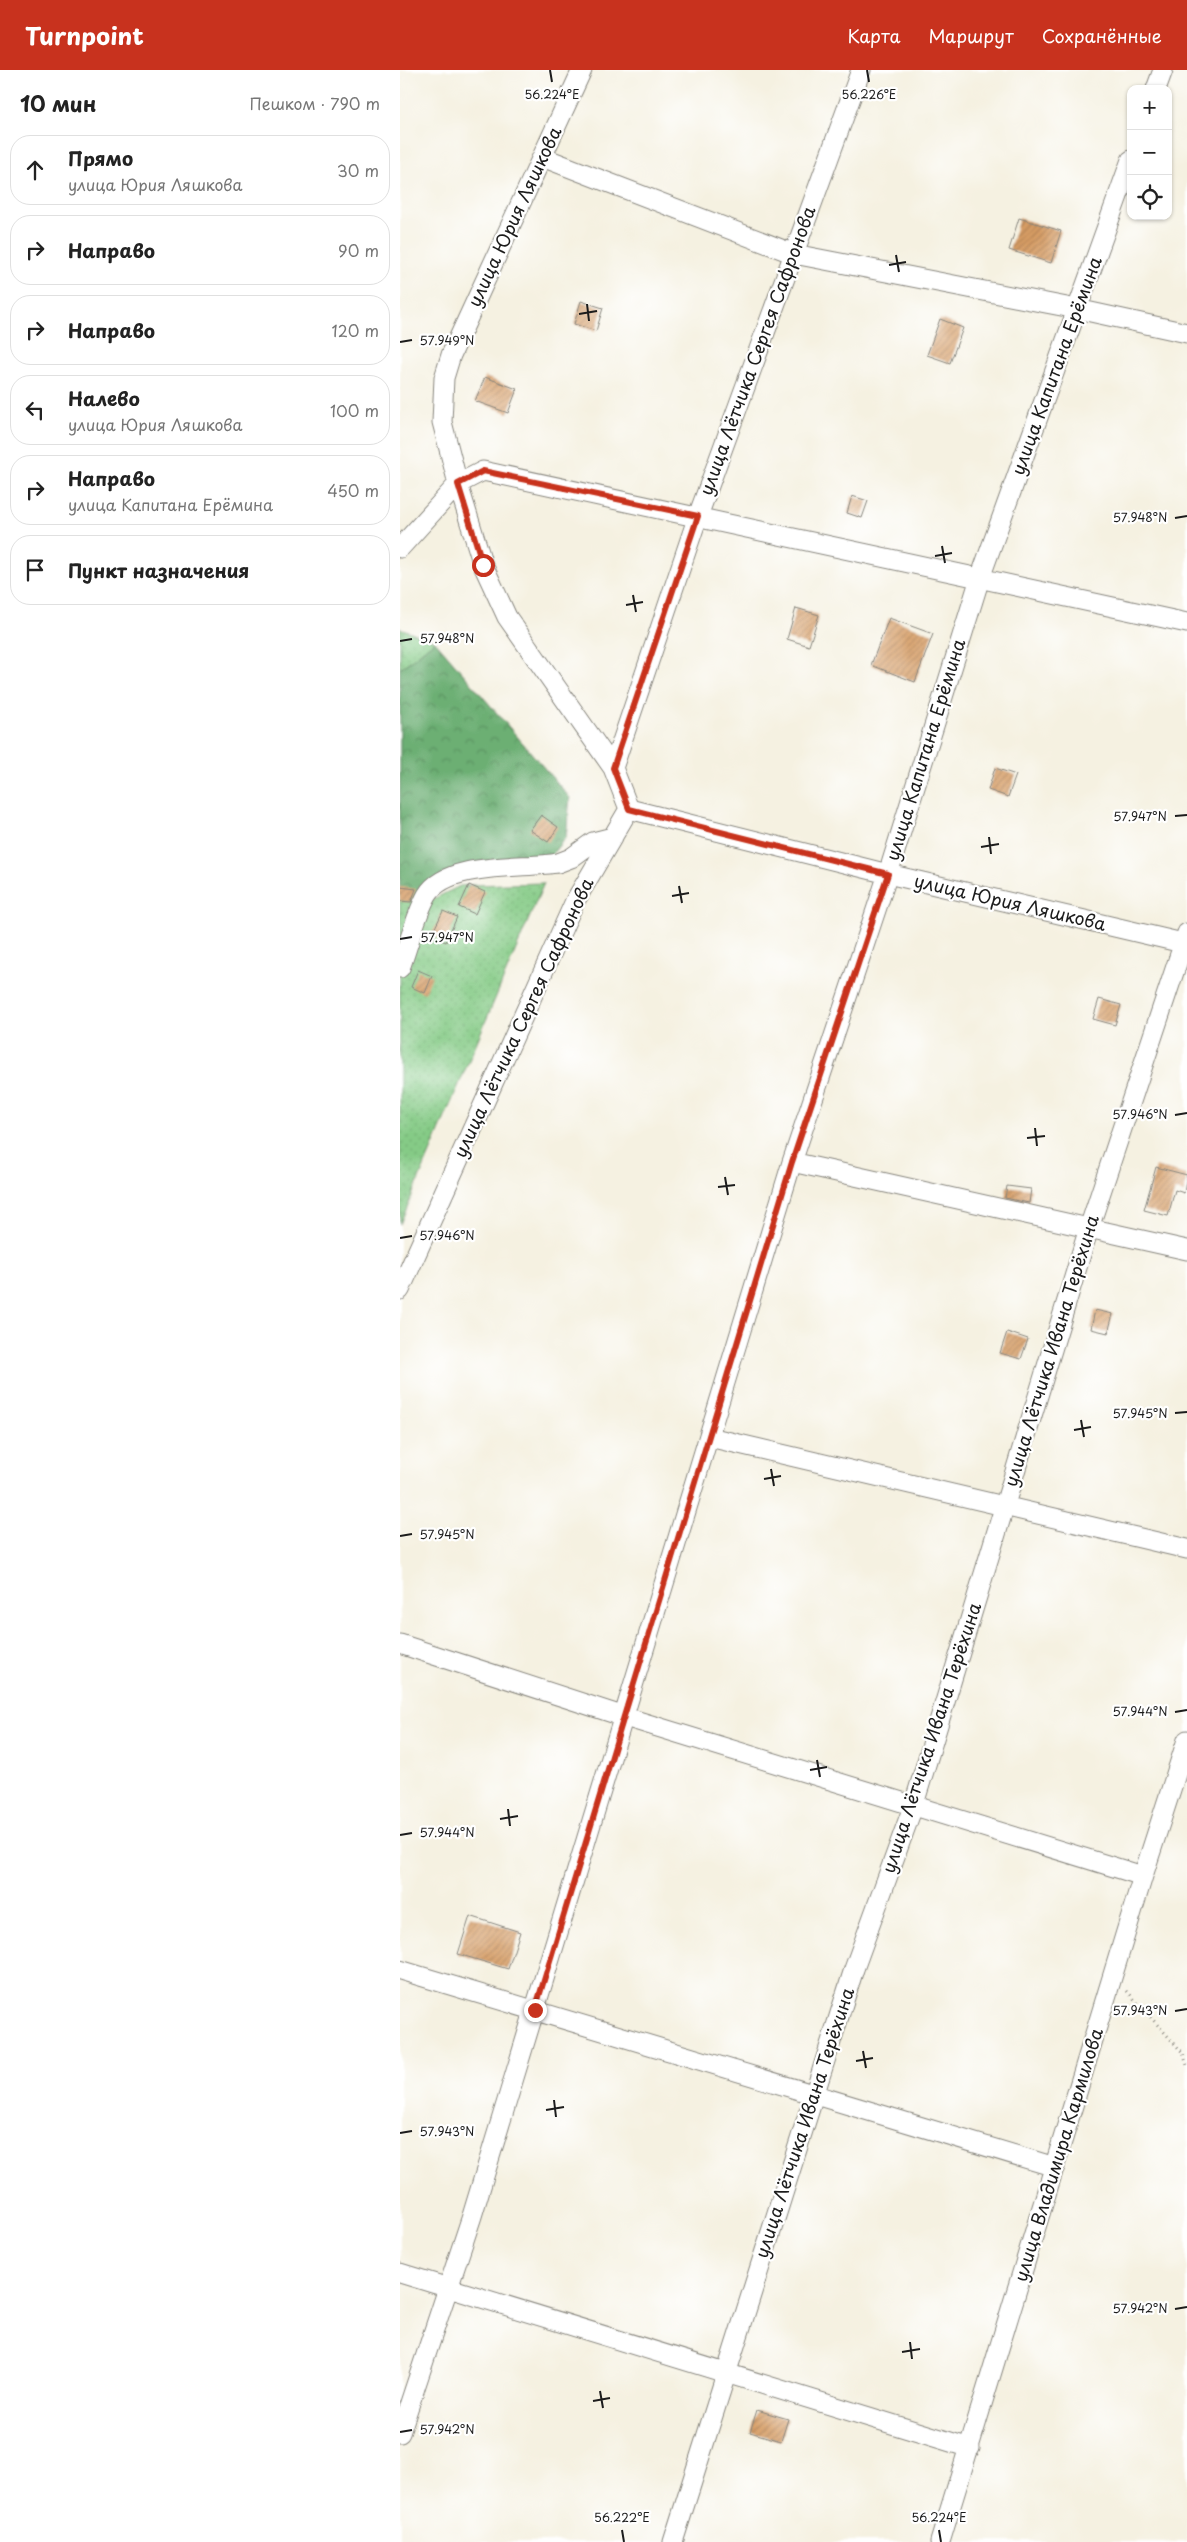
<!DOCTYPE html>
<html lang="ru">
<head>
<meta charset="utf-8">
<style>
  :root { --surface:#fff; --page:#f2f2f2; --text:#222; --muted:#767676; --line:#e0e0e0; --accent:#c8321e }
  body { margin:0; font-family:"Playpen Sans",sans-serif; background:var(--page); color:var(--text) }
  .controls { position:absolute; right:15px; top:15px; display:grid; overflow:hidden; border-radius:10px; box-shadow:0 1px 4px #0004 }
  .controls button { width:45px; height:45px; display:grid; place-items:center; padding:0; border:0; border-bottom:1px solid var(--line); background:var(--surface); color:var(--text); font:25px sans-serif }
  .stop { position:absolute; width:15px; height:15px; margin:-11px; border:4px solid #c8321e; border-radius:50%; background:#fff }
  .stop.end { background:#c8321e; border-color:#fff; box-shadow:0 1px 5px #0008 }
  .list { margin:0; padding:0; list-style:none }
  h2 { display:flex; justify-content:space-between; align-items:center; height:65px; margin:0; padding:0 20px; font-size:21px }
  h2 small { font-size:16px; font-weight:400; color:var(--muted) }
  .list li { display:grid; grid-template-columns:32px 1fr auto; gap:15px; align-items:center; box-sizing:border-box; height:70px; margin:0 10px 10px; padding:0 10px; border:1px solid var(--line); border-radius:20px }
  .list b { display:block; font-size:19px; white-space:nowrap }
  .list p { margin:0; font-size:16px; white-space:nowrap; color:var(--muted) }
  .list em { font-size:16px; font-style:normal; color:var(--muted) }
  .icon { flex:none; width:28px; height:28px; fill:none; stroke:currentColor; stroke-width:2; stroke-linecap:round; stroke-linejoin:round }
  .map { position:relative; flex:none; width:787px; height:2472px; overflow:hidden }
  header { display:flex; align-items:center; gap:30px; box-sizing:border-box; height:70px; padding:0 25px; background:var(--accent); color:#fff }
  header strong { font-size:24px }
  nav { display:flex; gap:28px; margin-inline-start:auto; font-size:18px }
  main { display:flex }
  aside { flex:1; background:var(--surface) }
  .map>svg:first-child { display:block }
  .grass { fill:url(#grass-dots); stroke:#507451 }
  .forest { fill:url(#forest-crowns); stroke:#446648 }
  .building { fill:url(#building-hatch) }
  .lines { fill:none; stroke-linecap:round; stroke-linejoin:round }
  .minor-casing { stroke:#88867e; stroke-width:21 }
  .path { stroke:#88867e; stroke-width:3; stroke-dasharray:1 4; stroke-linecap:butt }
  .minor { stroke:#fff; stroke-width:19 }
  .route { stroke:#c8321e; stroke-width:6 }
  .ticks { fill:none; stroke:#1c1c1c; stroke-width:2 }
  .labels { text-anchor:middle; stroke-width:4.5; stroke-linejoin:round; paint-order:stroke }
  .street-label { font-size:18px; fill:#1c1c1c; stroke:#fff }
  .ticks-label { font-size:12px; text-anchor:middle; fill:#1c1c1c; stroke:#fff; stroke-width:4.5; stroke-linejoin:round; paint-order:stroke }
</style>
</head>
<body>
<header>
<strong>Turnpoint</strong>
<nav><a>Карта</a><a>Маршрут</a><a>Сохранённые</a></nav>
</header>
<main>
<aside>
<h2>10 мин<small>Пешком · 790 m</small></h2>
<ul class="list">
<li><svg class="icon" aria-label="ahead" viewBox="0 0 24 24"><path d="M12 20V5M6 11l6-6 6 6"/></svg><div><b>Прямо</b><p>улица Юрия Ляшкова</p></div><em>30 m</em></li>
<li><svg class="icon" aria-label="right" viewBox="0 0 24 24"><path d="M7 20v-9h11M14 6l5 5-5 5"/></svg><div><b>Направо</b></div><em>90 m</em></li>
<li><svg class="icon" aria-label="right" viewBox="0 0 24 24"><path d="M7 20v-9h11M14 6l5 5-5 5"/></svg><div><b>Направо</b></div><em>120 m</em></li>
<li><svg class="icon" aria-label="left" viewBox="0 0 24 24"><path d="M17 20v-9H6M10 6l-5 5 5 5"/></svg><div><b>Налево</b><p>улица Юрия Ляшкова</p></div><em>100 m</em></li>
<li><svg class="icon" aria-label="right" viewBox="0 0 24 24"><path d="M7 20v-9h11M14 6l5 5-5 5"/></svg><div><b>Направо</b><p>улица Капитана Ерёмина</p></div><em>450 m</em></li>
<li><svg class="icon" aria-label="arrive" viewBox="0 0 24 24"><path d="M6 21V4h12l-3 4 3 4H6"/></svg><div><b>Пункт назначения</b></div></li>
</ul>
</aside>
<div class="map">
<svg width="787" height="2472" viewBox="0 0 787 2472">
  <defs>
    <pattern id="grass-dots" width="8" height="8" patternUnits="userSpaceOnUse" patternTransform="scale(1.25)"><rect width="8" height="8" fill="#85cb86"/><path d="M2 2h.1M6 6h.1" fill="none" stroke="#72ae73" stroke-width="1.8" stroke-linecap="round"/></pattern>
    <pattern id="forest-crowns" width="20" height="18" patternUnits="userSpaceOnUse" patternTransform="scale(1.25)"><rect width="20" height="18" fill="#6caf73"/><path d="M2 6a3 3 0 1 1 6 0M12 15a3 3 0 1 1 6 0" fill="none" stroke="#588e5e"/></pattern>
    <pattern id="building-hatch" width="6" height="6" patternUnits="userSpaceOnUse" patternTransform="scale(1.25)"><rect width="6" height="6" fill="#d69c64"/><path d="M-1 1l2-2M0 6l6-6M5 7l2-2" fill="none" stroke="#ad7e52"/></pattern>
  </defs>
  <rect width="100%" height="100%" fill="#fff"/>
  <filter id="ink" filterUnits="userSpaceOnUse"><feTurbulence type="fractalNoise" baseFrequency=".02" numOctaves="2"/><feDisplacementMap in="SourceGraphic" scale="10" xChannelSelector="R" yChannelSelector="G"/><feConvolveMatrix kernelMatrix="1 2 1 2 8 2 1 2 1" color-interpolation-filters="sRGB"/></filter>
  <filter id="wash" filterUnits="userSpaceOnUse"><feTurbulence type="fractalNoise" baseFrequency=".0096" numOctaves="4" result="noise"/><feDisplacementMap in="SourceGraphic" scale="20" xChannelSelector="R" yChannelSelector="G"/><feGaussianBlur stdDeviation="1.12" result="paint"/><feColorMatrix in="noise" values="0 0 0 0 0 0 0 0 0 0 0 0 0 0 0 0 0 1.4 0 .05"/><feComposite in="paint" operator="in"/></filter>
  <g filter="url(#wash)">
    <rect width="100%" height="100%" fill="#f5f1e1"/>
    <path class="grass" d="M0,558L35,571L0,599Z
      M144,813L0,1154V830L23,834L60,816L69,815Z"/>
    <path class="forest" d="M35,571L170,728L166,767L148,789L45,808L23,834L0,830V599Z"/>
    <g id="blocks">
      <path class="building" d="M619,148L661,161L651,193L609,180Z
        M181,231L203,238L196,261L174,254Z
        M540,249L563,258L550,293L527,285Z
        M85,307L117,319L108,343L75,331Z
        M452,426L468,431L462,448L447,443Z
        M396,538L419,545L409,576L387,569Z
        M489,548L533,564L515,612L471,595Z
        M595,698L616,705L608,727L588,720Z
        M141,745L158,757L148,772L130,760Z
        M69,815L85,822L75,844L59,837Z
        M0,817L16,819L11,832L0,831Z
        M43,841L57,847L46,872L31,866Z
        M18,900L32,906L25,923L11,917Z
        M699,929L721,935L715,955L693,949Z
        M756,1097L787,1105L784,1123L775,1120L768,1146L744,1140Z
        M607,1116L631,1119L629,1133L605,1128Z
        M695,1240L713,1244L708,1263L691,1259Z
        M607,1262L628,1269L621,1289L600,1283Z
        M70,1846L120,1862L108,1899L58,1884Z
        M357,2340L388,2349L381,2371L350,2362Z"/>
    </g>
  </g>
  <g filter="url(#ink)">
    <use href="#blocks" fill-opacity="0" stroke="#88867e" stroke-width="1"/>
    <g class="lines">
      <g class="minor-casing">
        <path id="minor" d="M182,0L51,285L44,308L42,352L58,414L83,495L107,547L213,698
          M756,19L763,0
          M142,87L394,184L677,239L787,263
          M0,478L58,414L83,401L787,553
          M229,739L488,804L787,874
          M0,898C9,874 15,847 27,825C47,791 123,799 158,793L171,788L193,772L213,767
          M392,1092L787,1180
          M0,1220L175,831L229,739L213,698L298,446L461,0
          M309,1367L787,1479
          M0,1574L225,1647L743,1806
          M0,1900L655,2097
          M0,2203L570,2378
          M0,2363L72,2146L392,1092L488,804L580,508L731,90
          M273,2472L454,1899L514,1734L689,1158L787,863
          M540,2472L743,1806L787,1670"/>
      </g>
      <path class="path" d="M727,1921L783,1983L787,1995"/>
      <use href="#minor" class="minor"/>
    </g>
  </g>
  <g class="lines" filter="url(#ink)">
    <path class="route" d="M83,495L58,414L83,401L298,446L213,698L229,739L488,804L392,1092L135,1940"/>
  </g>
  <path class="ticks" d="M150,0L152,12M467,0L469,12M496,185L499,202M489,195L506,192M187,234L189,251M179,244L197,241M0,272L12,270M775,448L787,446M542,476L545,493M535,486L552,483M233,525L236,542M226,535L243,532M0,571L12,569M775,746L787,745M589,767L591,784M581,777L599,774M279,816L282,833M272,826L289,823M0,869L12,867M775,1045L787,1043M635,1058L637,1076M627,1068L645,1066M325,1107L328,1125M318,1117L335,1115M0,1168L12,1166M775,1343L787,1342M681,1350L684,1367M674,1360L691,1357M371,1399L374,1416M364,1409L381,1406M0,1466L12,1464M775,1642L787,1640M417,1690L420,1707M410,1700L427,1697M108,1739L110,1756M100,1749L118,1746M0,1765L12,1763M775,1941L787,1939M463,1981L466,1998M456,1991L473,1988M154,2030L156,2047M146,2040L164,2037M0,2063L12,2061M775,2239L787,2237M510,2272L512,2289M502,2282L520,2279M200,2321L203,2338M193,2331L210,2328M0,2362L12,2360M222,2460L224,2472M539,2460L541,2472"/>
  <g class="labels">
    <g class="street-label">
      <text transform="translate(115 147) rotate(-65)" y="6">улица Юрия Ляшкова</text>
      <text transform="translate(358 281) rotate(-70)" y="6">улица Лётчика Сергея Сафронова</text>
      <text transform="translate(657 296) rotate(-70)" y="6">улица Капитана Ерёмина</text>
      <text transform="translate(526 680) rotate(-73)" y="6">улица Капитана Ерёмина</text>
      <text transform="translate(610 833) rotate(13)" y="6">улица Юрия Ляшкова</text>
      <text transform="translate(124 948) rotate(-65)" y="6">улица Лётчика Сергея Сафронова</text>
      <text transform="translate(652 1281) rotate(-73)" y="6">улица Лётчика Ивана Терёхина</text>
      <text transform="translate(532 1668) rotate(-72)" y="6">улица Лётчика Ивана Терёхина</text>
      <text transform="translate(405 2053) rotate(-72)" y="6">улица Лётчика Ивана Терёхина</text>
      <text transform="translate(659 2085) rotate(-73)" y="6">улица Владимира Кармилова</text>
    </g>
  </g>
  <g class="ticks-label">
    <text x="152" y="29">56.224°E</text>
    <text x="469" y="29">56.226°E</text>
    <text x="47" y="275">57.949°N</text>
    <text x="740" y="452">57.948°N</text>
    <text x="47" y="573">57.948°N</text>
    <text x="740" y="751">57.947°N</text>
    <text x="47" y="872">57.947°N</text>
    <text x="740" y="1049">57.946°N</text>
    <text x="47" y="1170">57.946°N</text>
    <text x="740" y="1348">57.945°N</text>
    <text x="47" y="1469">57.945°N</text>
    <text x="740" y="1646">57.944°N</text>
    <text x="47" y="1767">57.944°N</text>
    <text x="740" y="1945">57.943°N</text>
    <text x="47" y="2066">57.943°N</text>
    <text x="740" y="2243">57.942°N</text>
    <text x="47" y="2364">57.942°N</text>
    <text x="222" y="2452">56.222°E</text>
    <text x="539" y="2452">56.224°E</text>
  </g>
</svg>
<div class="controls">
<button>+</button>
<button>−</button>
<button><svg class="icon" aria-label="locate" viewBox="0 0 24 24"><circle cx="12" cy="12" r="6"/><path d="M12 2v4M12 18v4M2 12h4M18 12h4"/></svg></button>
</div>
<div class="stop" style="left:83px;top:495px"></div>
<div class="stop end" style="left:135px;top:1940px"></div>
</div>
</main>
</body>
</html>
